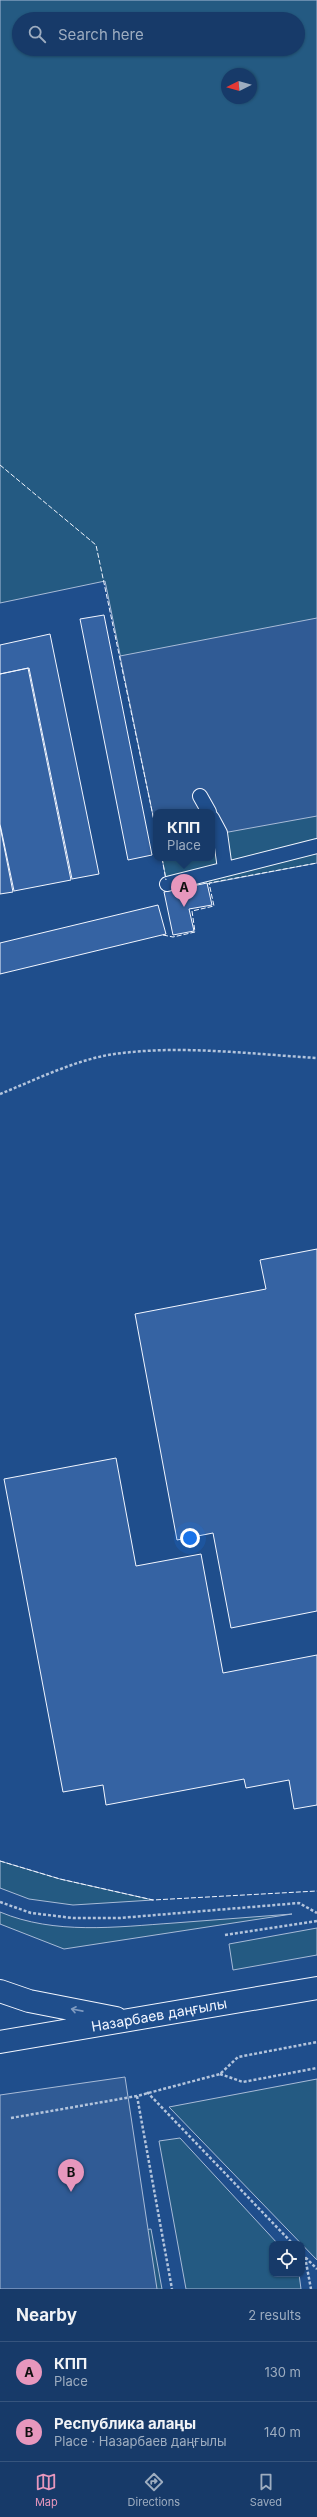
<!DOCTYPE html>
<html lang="en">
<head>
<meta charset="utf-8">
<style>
  :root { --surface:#173a69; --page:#20416f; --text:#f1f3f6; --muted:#9eadc0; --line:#36547d; --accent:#e797bd }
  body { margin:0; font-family:Inter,sans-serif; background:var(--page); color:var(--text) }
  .controls { position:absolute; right:12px; bottom:12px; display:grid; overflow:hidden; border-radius:8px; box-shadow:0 1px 3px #0004 }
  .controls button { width:36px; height:36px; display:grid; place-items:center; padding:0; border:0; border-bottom:1px solid var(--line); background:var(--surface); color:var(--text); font:20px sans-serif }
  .compass { position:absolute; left:221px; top:68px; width:36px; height:36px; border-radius:50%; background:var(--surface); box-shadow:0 1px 3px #0004; rotate:265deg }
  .you { position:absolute; left:190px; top:1538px; width:14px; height:14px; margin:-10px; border:3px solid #fff; border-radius:50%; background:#1a73e8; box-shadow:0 0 0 6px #1a73e833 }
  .badge { display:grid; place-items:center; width:26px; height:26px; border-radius:50%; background:var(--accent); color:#111; font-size:13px; font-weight:700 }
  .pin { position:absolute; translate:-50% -33px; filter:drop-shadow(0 1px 2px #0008) }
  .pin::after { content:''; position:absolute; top:21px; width:14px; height:12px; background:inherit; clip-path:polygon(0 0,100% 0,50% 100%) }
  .popup { position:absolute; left:153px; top:809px; width:62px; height:52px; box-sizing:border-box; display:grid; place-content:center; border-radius:8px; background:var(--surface); filter:drop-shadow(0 1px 3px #0005); font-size:13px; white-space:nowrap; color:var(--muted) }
  .popup b { font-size:15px; color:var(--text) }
  .popup::after { content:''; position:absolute; left:50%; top:100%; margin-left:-8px; border:8px solid transparent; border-top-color:var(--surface) }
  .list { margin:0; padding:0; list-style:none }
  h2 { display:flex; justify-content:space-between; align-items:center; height:52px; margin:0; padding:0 16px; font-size:17px }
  h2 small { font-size:13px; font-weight:400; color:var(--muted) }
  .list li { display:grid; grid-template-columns:26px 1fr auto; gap:12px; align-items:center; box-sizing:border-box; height:60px; padding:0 16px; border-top:1px solid var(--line) }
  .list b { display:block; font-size:15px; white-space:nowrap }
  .list p { margin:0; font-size:13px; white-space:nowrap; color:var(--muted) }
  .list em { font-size:13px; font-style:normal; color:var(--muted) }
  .icon { flex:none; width:22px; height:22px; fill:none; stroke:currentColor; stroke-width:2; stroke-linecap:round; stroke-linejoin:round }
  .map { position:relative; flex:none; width:317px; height:2289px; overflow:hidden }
  .search { position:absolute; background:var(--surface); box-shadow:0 1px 3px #0004; left:12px; right:12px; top:12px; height:44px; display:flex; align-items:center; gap:10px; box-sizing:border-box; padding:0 14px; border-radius:22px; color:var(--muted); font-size:15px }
  .sheet { height:172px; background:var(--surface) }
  nav { display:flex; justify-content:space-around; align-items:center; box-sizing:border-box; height:56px; border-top:1px solid var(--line); background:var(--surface); font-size:11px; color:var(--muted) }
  nav a { display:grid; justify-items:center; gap:2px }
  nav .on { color:var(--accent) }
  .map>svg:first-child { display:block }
  .green { fill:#245a82; stroke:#a8bbd7; fill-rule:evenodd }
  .parking { fill:#305b95; stroke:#a8bbd7 }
  .building { fill:#3563a3; stroke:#f2f6ff }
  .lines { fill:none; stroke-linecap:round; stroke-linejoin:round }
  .service-casing { stroke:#f2f6ff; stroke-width:16 }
  .secondary-casing { stroke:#f2f6ff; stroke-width:24 }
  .path { stroke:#b3c4dc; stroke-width:2.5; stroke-dasharray:3 2; stroke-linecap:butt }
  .service { stroke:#1f4e8c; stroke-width:14 }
  .secondary { stroke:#1f4e8c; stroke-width:22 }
  .fence { stroke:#f2f6ff; stroke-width:1; stroke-dasharray:5 2; stroke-linecap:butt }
  .oneway { stroke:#7e9ac0 }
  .labels { text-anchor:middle; stroke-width:3; stroke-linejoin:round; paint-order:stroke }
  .street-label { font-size:14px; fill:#f2f6ff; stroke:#1f4e8c }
</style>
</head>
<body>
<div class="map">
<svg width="317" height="2289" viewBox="0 0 317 2289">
  <rect width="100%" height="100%" fill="#1f4e8c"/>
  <path class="green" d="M0,0H317V863L164,892L167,884L162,858H212V812H156V830L105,581L0,603ZM19,19H298V49H19ZM227,74H251V98H227Z
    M0,1861L60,1879L153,1900L73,1905L29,1899L0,1888Z
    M0,1912C55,1935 116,1927 174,1923C213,1920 253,1917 292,1914L64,1949L0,1924Z
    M317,1928V1955L233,1970L229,1944Z
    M317,2079V2260L169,2107Z
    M180,2138L278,2244H272V2274H299L301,2289H186L159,2141Z
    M151,2229L162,2289H145L135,2231Z"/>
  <path class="parking" d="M317,618V816L212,835V812H156V830L120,656Z
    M125,2077L157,2289H0V2095Z"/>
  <path class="building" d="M104,615L152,855L128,860L80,619Z
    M50,634L99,874L72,879L29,668L0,674V645Z
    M28,668L71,880L14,891L0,824V674Z
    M0,826L13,892L0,894Z
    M207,883L212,905L189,909L194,931L173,935L164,892Z
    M158,905L166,934L0,974V943Z
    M317,1249V1611L231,1628L213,1533L177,1540L135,1314L266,1289L260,1260Z
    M116,1458L136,1566L201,1554L223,1673L317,1655V1805L294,1809L289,1780L246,1788L244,1779L106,1805L103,1785L63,1792L4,1479Z"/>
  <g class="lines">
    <g class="service-casing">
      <path id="service" d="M200,796L209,812
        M212,818L220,833L225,869
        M167,884L317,846"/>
    </g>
    <g class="secondary-casing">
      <path id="secondary" d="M0,1991L29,2001L116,2018
        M0,2042L317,1988"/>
    </g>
    <path class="path" d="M0,1094C35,1080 71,1062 108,1055C176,1044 249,1054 317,1058
      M0,1902L31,1913L73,1918H120L299,1903L317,1913
      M225,1935L317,1921
      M220,2074L243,2082L317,2068
      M147,2092L293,2244
      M137,2096L172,2289
      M11,2118L137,2096L220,2074L238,2057L317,2042
      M302,2254L317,2269
      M305,2257L311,2289"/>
    <use href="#service" class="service"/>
    <use href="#secondary" class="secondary"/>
    <path class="fence" d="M0,465L96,545L156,830
      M162,858L166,880
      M163,935L173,937L195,932L192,911L214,906L209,883L317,863
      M0,1861L60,1879L153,1900L317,1891"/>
  </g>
  <defs><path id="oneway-shaft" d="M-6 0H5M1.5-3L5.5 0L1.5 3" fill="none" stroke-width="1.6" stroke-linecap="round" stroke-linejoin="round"/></defs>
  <use class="oneway" href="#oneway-shaft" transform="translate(77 2010) rotate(-169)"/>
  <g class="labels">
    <g class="street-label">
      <text transform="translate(159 2015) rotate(-10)" y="5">Назарбаев даңғылы</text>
    </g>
  </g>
</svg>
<div class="controls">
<button><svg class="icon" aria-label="locate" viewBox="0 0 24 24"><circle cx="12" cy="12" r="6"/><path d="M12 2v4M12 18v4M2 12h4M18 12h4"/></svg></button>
</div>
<svg class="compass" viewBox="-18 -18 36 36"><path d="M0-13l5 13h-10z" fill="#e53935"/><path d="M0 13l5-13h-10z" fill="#9eadc0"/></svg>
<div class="you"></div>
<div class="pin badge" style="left:184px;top:907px">A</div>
<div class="popup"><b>КПП</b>Place</div>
<div class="pin badge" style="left:71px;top:2192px">B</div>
<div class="search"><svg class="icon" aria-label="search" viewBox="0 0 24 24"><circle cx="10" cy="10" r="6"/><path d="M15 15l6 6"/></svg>Search here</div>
</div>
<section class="sheet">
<h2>Nearby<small>2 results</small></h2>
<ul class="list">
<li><span class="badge">A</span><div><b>КПП</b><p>Place</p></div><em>130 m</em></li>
<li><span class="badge">B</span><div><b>Республика алаңы</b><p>Place · Назарбаев даңғылы</p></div><em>140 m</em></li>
</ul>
</section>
<nav>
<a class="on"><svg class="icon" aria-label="map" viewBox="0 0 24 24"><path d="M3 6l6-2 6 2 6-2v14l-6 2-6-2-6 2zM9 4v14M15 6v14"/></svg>Map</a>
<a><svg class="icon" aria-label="directions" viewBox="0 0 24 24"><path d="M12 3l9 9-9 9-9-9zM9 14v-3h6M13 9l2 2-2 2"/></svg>Directions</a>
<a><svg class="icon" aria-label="saved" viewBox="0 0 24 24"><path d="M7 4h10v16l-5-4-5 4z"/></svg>Saved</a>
</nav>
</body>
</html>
